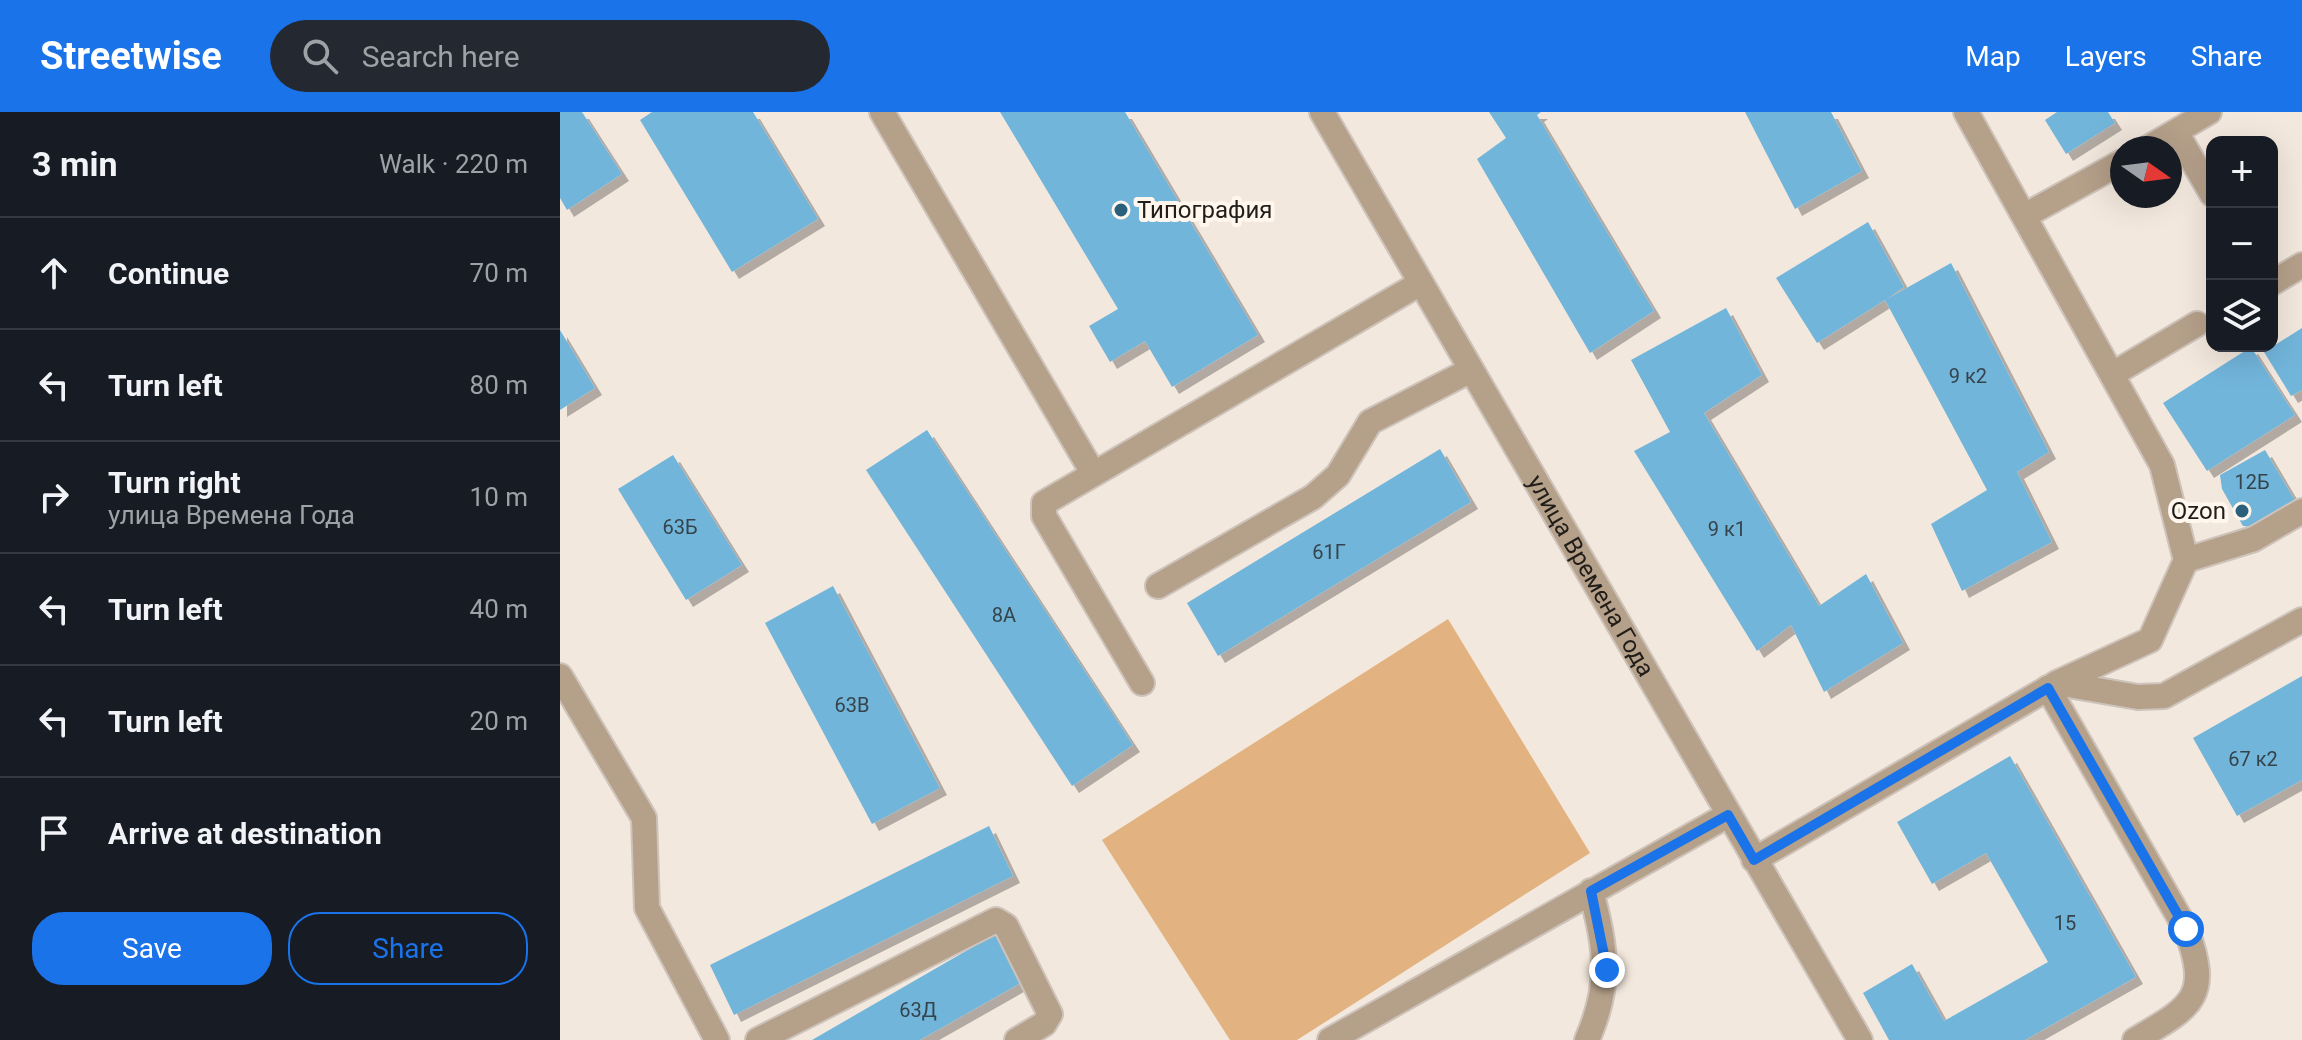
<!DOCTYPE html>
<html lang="en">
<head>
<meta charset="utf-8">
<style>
  :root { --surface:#171b24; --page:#242831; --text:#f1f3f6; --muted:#9ea1a6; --line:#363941; --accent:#1a73e8 }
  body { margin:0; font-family:Roboto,sans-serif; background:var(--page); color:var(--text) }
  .controls { position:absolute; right:24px; top:24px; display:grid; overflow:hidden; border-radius:16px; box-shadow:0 8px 32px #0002 }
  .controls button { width:72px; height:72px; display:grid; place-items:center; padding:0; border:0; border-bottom:2px solid var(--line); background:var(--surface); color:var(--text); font:40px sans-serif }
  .compass { position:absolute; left:1550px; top:24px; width:72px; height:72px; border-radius:50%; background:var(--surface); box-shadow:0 8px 32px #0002; rotate:104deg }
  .stop { position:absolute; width:24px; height:24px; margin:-18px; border:6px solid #1a73e8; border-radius:50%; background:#fff }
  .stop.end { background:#1a73e8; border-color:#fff; box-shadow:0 2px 8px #0008 }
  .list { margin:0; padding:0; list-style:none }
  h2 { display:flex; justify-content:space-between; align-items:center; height:104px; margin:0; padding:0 32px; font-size:34px }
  h2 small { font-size:26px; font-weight:400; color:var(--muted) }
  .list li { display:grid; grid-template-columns:52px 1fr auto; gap:24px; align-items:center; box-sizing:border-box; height:112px; padding:0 32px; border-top:2px solid var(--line) }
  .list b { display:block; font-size:30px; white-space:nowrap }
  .list p { margin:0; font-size:26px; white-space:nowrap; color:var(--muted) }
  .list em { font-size:26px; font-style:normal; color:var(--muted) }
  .actions { display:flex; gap:16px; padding:24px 32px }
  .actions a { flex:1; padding:18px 0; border:2px solid var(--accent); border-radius:32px; text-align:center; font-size:28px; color:var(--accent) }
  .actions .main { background:var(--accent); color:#fff }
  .icon { flex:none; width:44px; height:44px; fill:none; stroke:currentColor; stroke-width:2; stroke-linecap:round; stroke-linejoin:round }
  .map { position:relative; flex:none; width:1742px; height:928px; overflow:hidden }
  header { display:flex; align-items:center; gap:48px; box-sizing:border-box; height:112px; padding:0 40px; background:var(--accent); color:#fff }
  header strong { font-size:38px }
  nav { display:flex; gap:44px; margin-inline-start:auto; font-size:28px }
  .search { width:560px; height:72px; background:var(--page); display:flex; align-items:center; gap:20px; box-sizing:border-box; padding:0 28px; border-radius:44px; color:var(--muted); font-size:30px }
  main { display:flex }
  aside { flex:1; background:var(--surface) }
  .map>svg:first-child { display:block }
  .grass { fill:#e2b280 }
  .building { fill:#72b5db; filter:url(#shadow) }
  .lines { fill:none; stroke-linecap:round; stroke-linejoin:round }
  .minor-casing { stroke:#cdc3ba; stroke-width:28 }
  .minor { stroke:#b5a08a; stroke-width:24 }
  .route { stroke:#1a73e8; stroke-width:10 }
  .poi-dot { fill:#2b607c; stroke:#fff6ed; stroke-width:3 }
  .labels { text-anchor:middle; stroke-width:8; stroke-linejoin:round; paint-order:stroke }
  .number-label { font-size:20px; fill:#35434a }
  .poi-label { font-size:24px; fill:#211d19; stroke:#fff6ed; text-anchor:start }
  .street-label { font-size:24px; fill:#211d19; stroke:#fff6ed }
</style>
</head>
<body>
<header>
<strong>Streetwise</strong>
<div class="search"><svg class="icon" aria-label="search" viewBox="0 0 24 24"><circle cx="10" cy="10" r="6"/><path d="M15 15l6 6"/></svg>Search here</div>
<nav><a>Map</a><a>Layers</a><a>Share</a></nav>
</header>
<main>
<aside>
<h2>3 min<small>Walk · 220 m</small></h2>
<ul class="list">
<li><svg class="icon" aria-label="ahead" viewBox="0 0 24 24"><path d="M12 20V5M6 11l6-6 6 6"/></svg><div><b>Continue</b></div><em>70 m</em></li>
<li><svg class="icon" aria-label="left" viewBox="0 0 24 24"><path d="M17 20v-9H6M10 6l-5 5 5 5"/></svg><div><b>Turn left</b></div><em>80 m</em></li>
<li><svg class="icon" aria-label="right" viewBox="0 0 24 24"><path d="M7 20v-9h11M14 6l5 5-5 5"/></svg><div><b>Turn right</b><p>улица Времена Года</p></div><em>10 m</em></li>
<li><svg class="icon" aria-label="left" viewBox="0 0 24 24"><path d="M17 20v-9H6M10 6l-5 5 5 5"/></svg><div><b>Turn left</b></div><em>40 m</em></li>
<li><svg class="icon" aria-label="left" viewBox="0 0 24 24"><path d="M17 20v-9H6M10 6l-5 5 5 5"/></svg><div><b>Turn left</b></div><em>20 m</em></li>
<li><svg class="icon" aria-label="arrive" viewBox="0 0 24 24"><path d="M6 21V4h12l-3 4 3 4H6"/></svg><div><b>Arrive at destination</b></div></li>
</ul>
<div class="actions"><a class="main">Save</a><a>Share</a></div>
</aside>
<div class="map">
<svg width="1742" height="928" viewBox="0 0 1742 928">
  <defs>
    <filter id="shadow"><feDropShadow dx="7" dy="7" stdDeviation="0" flood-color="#0004"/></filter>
  </defs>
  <rect width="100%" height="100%" fill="#f3e8dd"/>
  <path class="grass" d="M888,507L1030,741L737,928H670L542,728Z"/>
  <path class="building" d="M0,0H22L62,62L7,98L0,86Z
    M92,0H193L258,107L172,160L80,8Z
    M440,0H565L698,223L612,275L585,229L550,250L529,214L558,197Z
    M929,0H981L977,3L1094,199L1030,241L917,47L946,26Z
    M1185,0H1271L1302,59L1235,97Z
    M1497,0H1548L1555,11L1506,42L1485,8Z
    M1308,110L1344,175L1327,187L1391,151L1489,340L1457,360L1492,430L1402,479L1371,412L1427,378L1325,188L1257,231L1216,166Z
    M1166,196L1202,263L1144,301L1259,494L1306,462L1343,531L1264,580L1231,513L1197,539L1074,339L1110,320L1071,248Z
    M1742,216V278L1731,284L1704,240Z
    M0,218L35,276L0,298Z
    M1691,235L1735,303L1647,359L1603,291Z
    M367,318L573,633L512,674L306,358Z
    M880,337L911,390L658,544L627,491Z
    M1705,338L1737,392L1700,415L1683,414L1662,377L1660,363Z
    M113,343L182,453L126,488L58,377Z
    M273,474L380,676L312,712L205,511Z
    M1742,564V668L1677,704L1633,626Z
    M1450,644L1576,865L1465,928H1329L1303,881L1352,852L1384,909L1488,850L1426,741L1372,772L1337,710Z
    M429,714L453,764L174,903L150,853Z
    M437,821L464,869L360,928H252Z"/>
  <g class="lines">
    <g class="minor-casing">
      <g id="minor">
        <path d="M322,0L533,361"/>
        <path id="s1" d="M762,0L1300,928"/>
        <path d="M1406,0L1602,353L1626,448L1590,528L1497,571"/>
        <path d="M1616,20L1652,82"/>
        <path d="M1588,36L1649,0"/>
        <path d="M1466,103L1562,50"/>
        <path d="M1712,171L1742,153"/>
        <path d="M1553,262L1637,212"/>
        <path d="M1626,448L1694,427L1742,399"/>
        <path d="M598,474L753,385L778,363L810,310L909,259"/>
        <path d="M0,564L84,706L87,796L157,928"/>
        <path d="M582,571L484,404V391L859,172"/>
        <path d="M1488,576L1626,817C1652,886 1631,895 1575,928"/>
        <path d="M1194,748L1497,571L1578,585L1604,584L1742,508"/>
        <path d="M198,928L436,808L446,814L490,902L484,912L457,928"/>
        <path d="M770,928L1168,703"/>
        <path d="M1027,928C1052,871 1046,837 1031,779"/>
      </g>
    </g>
    <use href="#minor" class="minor"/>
  </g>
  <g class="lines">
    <path class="route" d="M1047,858L1031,779L1168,703L1194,748L1488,576L1626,817"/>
  </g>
  <g class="poi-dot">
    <circle cx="561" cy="98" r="8"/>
    <circle cx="1682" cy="399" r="8"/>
  </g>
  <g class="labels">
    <g class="number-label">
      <text x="1408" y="271">9 к2</text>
      <text x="1692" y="377">12Б</text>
      <text x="120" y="422">63Б</text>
      <text x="1167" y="424">9 к1</text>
      <text x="769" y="447">61Г</text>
      <text x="444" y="510">8А</text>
      <text x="292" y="600">63В</text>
      <text x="1693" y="654">67 к2</text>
      <text x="1505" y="818">15</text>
      <text x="358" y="905">63Д</text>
    </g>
    <g class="poi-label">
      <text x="577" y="106">Типография</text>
      <text x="1666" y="407" text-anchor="end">Ozon</text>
    </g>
    <g class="street-label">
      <text dy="8" stroke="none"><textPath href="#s1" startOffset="536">улица Времена Года</textPath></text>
    </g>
  </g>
</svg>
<div class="controls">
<button>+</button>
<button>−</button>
<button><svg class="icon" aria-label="layers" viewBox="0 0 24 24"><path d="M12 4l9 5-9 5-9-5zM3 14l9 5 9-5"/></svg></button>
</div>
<svg class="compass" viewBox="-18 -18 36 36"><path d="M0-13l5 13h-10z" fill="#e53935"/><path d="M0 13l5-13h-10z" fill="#9ea1a6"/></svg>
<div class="stop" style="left:1626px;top:817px"></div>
<div class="stop end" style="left:1047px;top:858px"></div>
</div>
</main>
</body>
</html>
